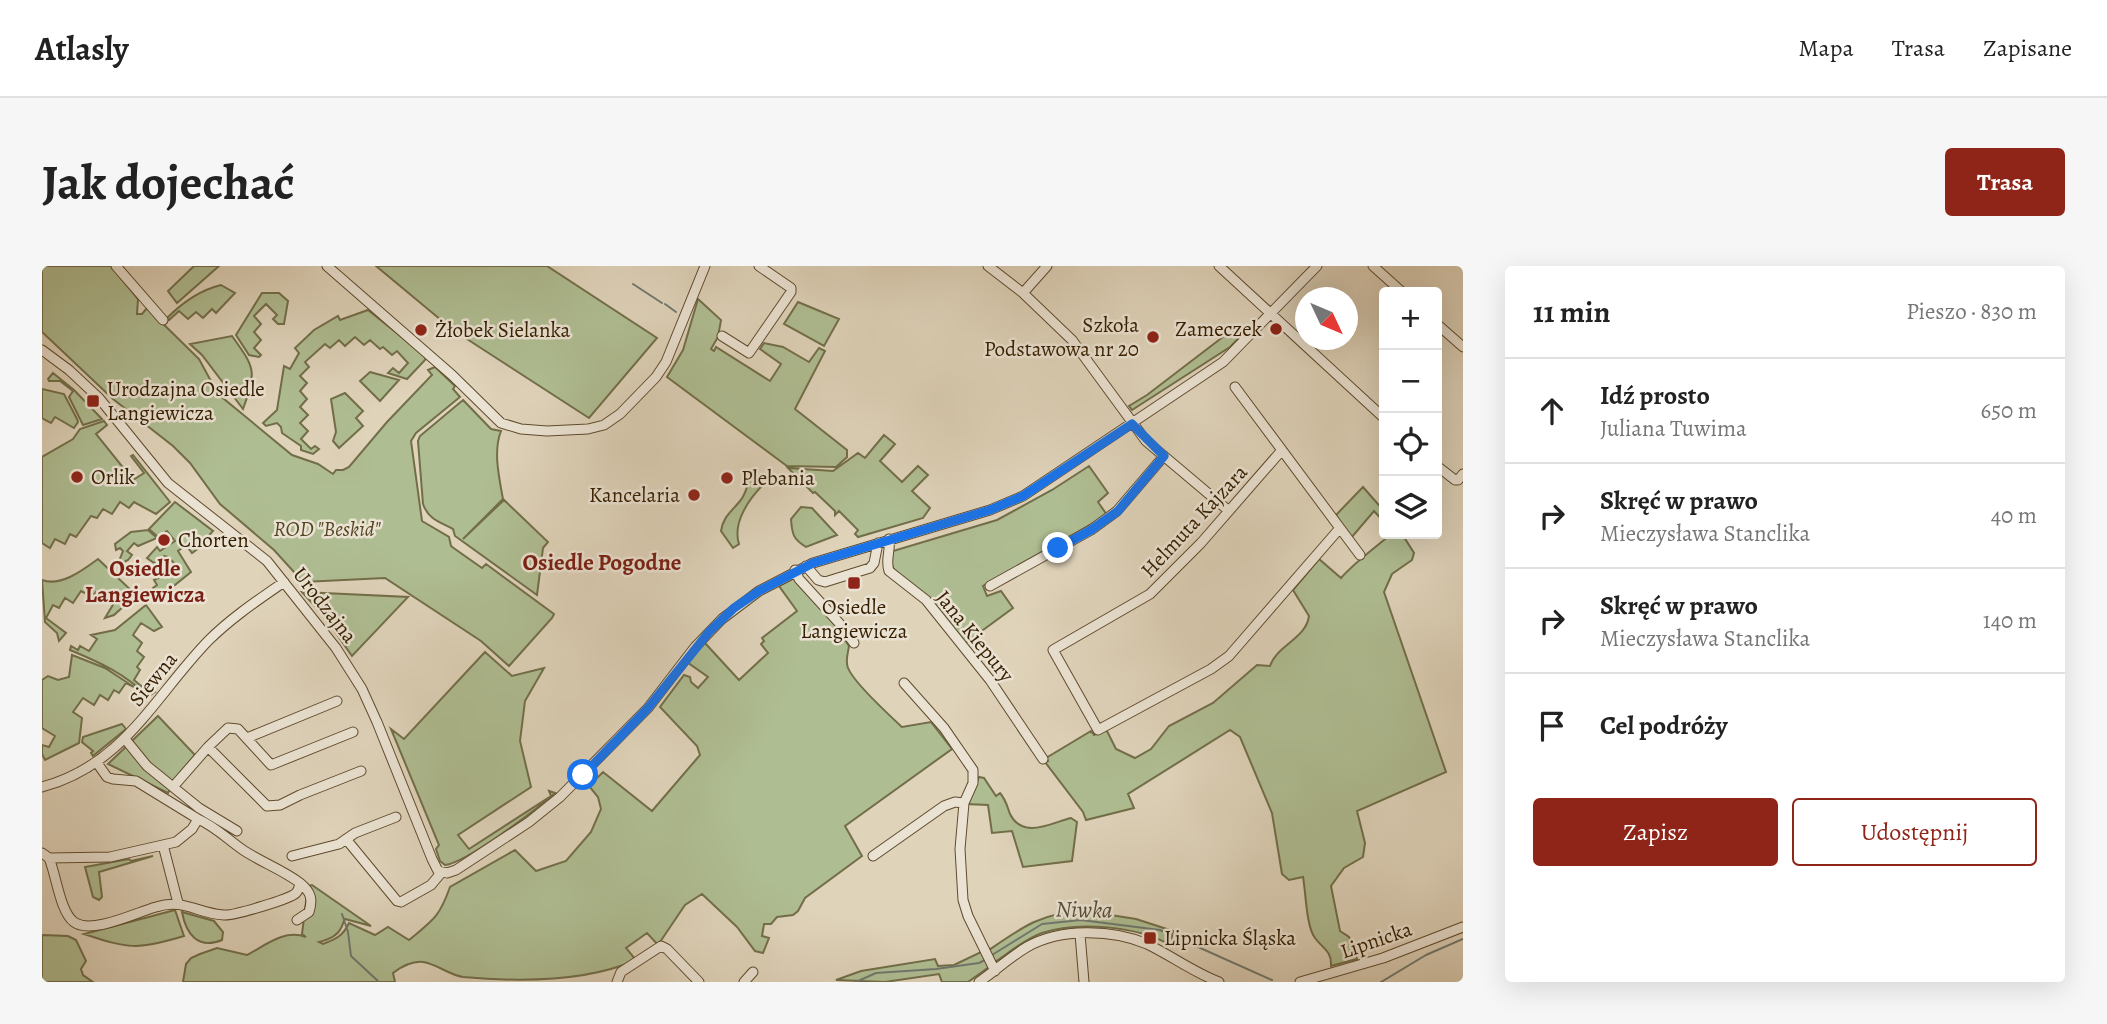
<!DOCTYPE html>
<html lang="pl">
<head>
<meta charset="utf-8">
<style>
  :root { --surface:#fff; --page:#f6f6f6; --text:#222; --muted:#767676; --line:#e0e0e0; --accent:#8f2418 }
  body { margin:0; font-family:Alegreya,serif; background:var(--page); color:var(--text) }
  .controls { position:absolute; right:21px; top:21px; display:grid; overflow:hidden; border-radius:7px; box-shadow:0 7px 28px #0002 }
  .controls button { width:63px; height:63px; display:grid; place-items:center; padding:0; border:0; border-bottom:2px solid var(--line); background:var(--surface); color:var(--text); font:35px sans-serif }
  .compass { position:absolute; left:1253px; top:21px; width:63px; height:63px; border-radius:50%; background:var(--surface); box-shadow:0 7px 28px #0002; rotate:134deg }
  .stop { position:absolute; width:21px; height:21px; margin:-16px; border:5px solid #1a73e8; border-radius:50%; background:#fff }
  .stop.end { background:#1a73e8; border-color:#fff; box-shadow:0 2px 7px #0008 }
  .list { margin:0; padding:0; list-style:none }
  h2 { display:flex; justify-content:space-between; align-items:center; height:91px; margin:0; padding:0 28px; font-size:30px }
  h2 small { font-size:23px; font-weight:400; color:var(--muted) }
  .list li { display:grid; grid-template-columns:46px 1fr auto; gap:21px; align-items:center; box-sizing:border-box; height:105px; padding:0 28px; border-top:2px solid var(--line) }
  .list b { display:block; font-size:26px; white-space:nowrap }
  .list p { margin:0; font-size:23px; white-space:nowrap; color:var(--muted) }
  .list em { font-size:23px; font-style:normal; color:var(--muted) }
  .actions { display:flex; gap:14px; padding:21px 28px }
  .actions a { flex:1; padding:16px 0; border:2px solid var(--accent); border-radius:7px; text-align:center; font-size:24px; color:var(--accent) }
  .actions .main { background:var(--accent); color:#fff }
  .icon { flex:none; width:38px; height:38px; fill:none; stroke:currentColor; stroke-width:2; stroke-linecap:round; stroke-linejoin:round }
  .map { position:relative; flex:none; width:1421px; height:716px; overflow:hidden; border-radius:7px }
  header { display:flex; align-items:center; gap:42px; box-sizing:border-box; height:98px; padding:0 35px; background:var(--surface); border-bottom:2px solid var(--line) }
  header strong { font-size:33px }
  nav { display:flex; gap:38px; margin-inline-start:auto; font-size:24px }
  .intro { display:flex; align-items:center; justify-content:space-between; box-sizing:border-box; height:168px; padding:0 42px }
  h1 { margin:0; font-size:49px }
  .button { padding:18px 32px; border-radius:7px; background:var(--accent); color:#fff; font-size:24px; font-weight:700 }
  main { display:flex; gap:42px; padding:0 42px }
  aside { flex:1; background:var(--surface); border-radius:7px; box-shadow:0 7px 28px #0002 }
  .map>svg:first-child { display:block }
  .green { fill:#afbd92; stroke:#726e49; stroke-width:2 }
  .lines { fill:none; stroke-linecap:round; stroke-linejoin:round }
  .stream { stroke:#70796f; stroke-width:2 }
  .minor-casing { stroke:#604b2e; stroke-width:11 }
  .minor { stroke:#eae2d2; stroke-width:9 }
  .route { stroke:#1a73e8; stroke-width:9 }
  .poi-dot { fill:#8f2418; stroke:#eae2d2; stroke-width:2.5 }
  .labels { text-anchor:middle; stroke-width:5; stroke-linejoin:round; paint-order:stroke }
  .poi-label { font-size:21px; fill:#351e00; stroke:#eae2d2; text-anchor:start }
  .street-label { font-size:21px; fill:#351e00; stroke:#eae2d2 }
  .park-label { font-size:21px; font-style:italic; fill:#544624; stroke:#eae2d2 }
  .neighbourhood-label { font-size:23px; font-weight:bold; fill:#7a1f14; stroke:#eae2d2 }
  .water-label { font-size:23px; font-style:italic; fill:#524c38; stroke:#eae2d2 }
</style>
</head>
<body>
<header>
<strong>Atlasly</strong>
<nav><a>Mapa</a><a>Trasa</a><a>Zapisane</a></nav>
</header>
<div class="intro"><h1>Jak dojechać</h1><a class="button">Trasa</a></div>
<main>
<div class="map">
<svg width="1421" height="716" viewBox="0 0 1421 716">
  <rect width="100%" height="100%" fill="#dfd3ba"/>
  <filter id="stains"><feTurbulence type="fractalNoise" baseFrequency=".00286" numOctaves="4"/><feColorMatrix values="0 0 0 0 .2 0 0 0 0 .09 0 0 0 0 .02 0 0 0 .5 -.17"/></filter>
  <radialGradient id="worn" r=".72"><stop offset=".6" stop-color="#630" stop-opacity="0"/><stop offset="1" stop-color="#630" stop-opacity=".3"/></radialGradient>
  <path class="green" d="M0,0H69L96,33L95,48H100L105,42L157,93L176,128L250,189L276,198L291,208L294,204H301L307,201L345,156L390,109L386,104L393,101L413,120L411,123L418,131L374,167L369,175L380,255L407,271L409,280L413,283L440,302L444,298L512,348L510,352L467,400L439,375L343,312L261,316L232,284L178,238L148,197L131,180L71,133L0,66Z
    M152,0H177L135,37L126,25Z
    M334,0H505L615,72L547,152L411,64Z
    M179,19L193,27L174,47L170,43L161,52L154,46L146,53L137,45L127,54L125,52C140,37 158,24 179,19Z
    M220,27H237L246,35L242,58H236L231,53L235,49L224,38L212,50L219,58L212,66L219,74L212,82L219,89L217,91L207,89L194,69Z
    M656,33L679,54L676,71L669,83L672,85L674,81L728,115L739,98L718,83L722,77L741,81L767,96L777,82L783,85L753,143L805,184V191L794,201L745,200L625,111L641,84Z
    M756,36L797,53L782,80L742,58Z
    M326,44L381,88L384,91L383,94L365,113L346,107L351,102L357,107L366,97L355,85L350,89L341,81L338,83L328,74L322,79L313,71L303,80L297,74L288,82L283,78L263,96L267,101L258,110L265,117L258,125L265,133L258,141L266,149L258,157L266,165L259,173L269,183L273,180L277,183L271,188L259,184V180L240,167L239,161L235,157L224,160L221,157L235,144L242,100L248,103L257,87L253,82L272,64L296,50L298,54Z
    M1190,64L1198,71L1188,81L1090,144L1087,140L1105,129Z
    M190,70C213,102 215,105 201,143L160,89L148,78Z
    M328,106L357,114L338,135L318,115Z
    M11,107L32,124L60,153L41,159L27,131L31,125L18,115H7L6,113Z
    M0,123L22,128L35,153L36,156L32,162L13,151L9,157L0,152Z
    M303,127L321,145L314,152L321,160L297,182L291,175L294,166L289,133Z
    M421,134L449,163L459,165C451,185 457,211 461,233L421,273L462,234L506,276L501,282L495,329L420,275L413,270L411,263C398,256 386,253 381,238L376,175L378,170Z
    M62,155L65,159L54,168L91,214L102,207L89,190L91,189L128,236L114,248L92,236L87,242L78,236L70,248L61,243L55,252L49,250L34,271L28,268L23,278L13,273L8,282L0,277V191L31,173L38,163Z
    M842,169L853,178L838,195L860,216L876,200L886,209L870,225L888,242L881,252L816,271L813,268L816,264L797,245L793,249V245L773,226L771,227L746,202L791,205L816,187L823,192Z
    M1047,200L1066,227L1056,236L1065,249L941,320L945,330L959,325L971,342L922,378L851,302L849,294L851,285L955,254L1010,224Z
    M722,208L724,216C708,231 690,256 697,278L691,282L679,265C681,251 689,246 698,235C703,230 705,220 708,213Z
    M1321,221L1342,245V256L1332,245L1309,272L1294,249Z
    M133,236L171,265L160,277L161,279L150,287L144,279L136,285L149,306L118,331L111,322L115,319L112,314L118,311H124L132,305L134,299L126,291L122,290L112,297L105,292L115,281L118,285L133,275L125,265L116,271L107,263Z
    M759,241L770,242L795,269L764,281C751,273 750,268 749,253Z
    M106,264L115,272L96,280L92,277L85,285L90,289L86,294L80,297L77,295L81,285L78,282L74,284L73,278L89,266Z
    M1349,268H1360L1372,287L1370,294L1350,308L1342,326L1404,506L1315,545L1323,577L1321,591L1302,602L1289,620L1298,665L1307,671L1315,693L1289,700C1290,685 1281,683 1273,672C1264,660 1264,627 1261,611L1247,614L1240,608L1230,547L1198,471L1188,464L1086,528L1092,542L1044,554L1041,546L1003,496L1006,495L1004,492L1049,465L1052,469L1064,463L1074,483L1093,492L1109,483L1127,460L1171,437L1215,399L1228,400C1235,379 1264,373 1267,350L1251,324L1277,293L1299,312C1314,295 1332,283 1349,268Z
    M56,293L94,329L72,349L63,352L72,337L54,326L50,331L39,325L31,337L23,332L17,342L11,339L4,352L24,367L17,375L15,367L3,356L0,314C19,321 41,304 56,293Z
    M752,312L791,356L807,380C806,387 803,395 806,402C812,417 847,449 860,461L889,456L910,483L803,560L820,590L763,632L756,645L751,649L735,651L729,658H722L720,670L727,672L721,687L713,685L695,661L660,628L643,639L616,679L605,667L584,682L594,694C544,716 476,716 421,711C407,709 395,698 381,696C371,695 359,701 351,707L353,716H141L144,698L149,692L158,688L175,682L205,689C224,679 242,663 264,671L260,668L266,620L270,619L329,660L303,653C301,656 301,659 299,662C295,671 284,674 277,676L281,678C294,673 301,670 307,657L333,669L346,661L367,674C391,654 397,652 408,621L473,584L494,605L524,595L549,566L559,543L556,531L547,520L561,506L610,545L658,489L655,480L618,441L642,409L648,411L649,416L656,422L666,411L645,396L663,377L697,414L726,387L719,378L722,375L720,372L755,345L737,320Z
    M260,326L366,331L310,390L282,350Z
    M104,339L120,361L112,365L99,357L91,369L100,377L95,385L102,391L95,401L98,404L92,414L104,424L107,421L113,426L106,431C84,408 57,396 28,384L29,380L36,384L38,380L47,385L55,373L49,369L73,364Z
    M443,386L470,410L502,402L483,435L478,475L489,521L416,569L427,583L509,530L507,525L513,527C495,543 424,597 403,599L398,595L394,583L397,579L349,463L362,473Z
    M30,389L63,402L92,421L84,417L77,427L72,424L66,434L58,429L52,439L41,432L31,446L40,452L37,477L3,494L0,488V479L7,481L13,470L0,462V414L6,410L16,414L27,411Z
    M116,450L153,489L136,509L126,527L66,498Z
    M80,458L84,463L51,490L49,487L51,485L40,476L41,471Z
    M937,511L942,512L954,530L958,527C964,534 965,540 968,548C981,574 1009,557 1029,552L1035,556L1030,595L981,601L970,565L950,567L946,539L924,538Z
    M111,590L57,606L60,631L57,634L51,631L43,601L87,593L89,595Z
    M133,644L142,670C96,684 87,683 42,668Z
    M1043,645L1094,653L1131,665L1128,679C1096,660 1035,655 1000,667C983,673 968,686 953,696L947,684C980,661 1001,646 1043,645Z
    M140,646L172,655L181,666L180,674C156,684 144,668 140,646Z
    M0,669L26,670L34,674L44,695L39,703L41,709L51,716H0Z
    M939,686L947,701L926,716H900L897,708L843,716L794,714L819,705L893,693L896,700L912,699Z"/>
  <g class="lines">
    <path class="stream" d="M591,18L620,37
      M623,38L634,46
      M300,648L306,666L309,690L337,716
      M950,689L1000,658L1039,654L1118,664L1230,714
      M814,716L834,707L894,703L937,697L943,694
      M1339,716L1384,689L1421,673"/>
    <g class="minor-casing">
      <path id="minor" d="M74,0L121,54
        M285,0L410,109L459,157L479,163L505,165L546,163L562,159L578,148L614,111L624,96L663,0
        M946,0L981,27L1030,74L1104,175L1187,245
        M1177,0L1342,152
        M1331,0L1360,26
        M981,27L1005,0
        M1395,58L1421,81
        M680,70L707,87L749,26V22L717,0
        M0,84L27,104L57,132L126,217L225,295L294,382L320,423L335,456L390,593L396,605L405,607L414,604L487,556L518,531L606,442L653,381L680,353L717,325L771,297L948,244L981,230L1181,96L1275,0
        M1193,121L1318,289
        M1240,184L1159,277L1108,328L1011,384L1056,464L1169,403L1187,390L1298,262
        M1395,200L1413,214H1416L1421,208
        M847,273C849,284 843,294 847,305L884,334L948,414L1001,493
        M764,300L776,314L783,316L828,302L832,297L836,277
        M753,304L757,313L798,358L812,377
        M948,320L1049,264L1075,245L1122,190
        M862,417L902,462L931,504V517L922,537L918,583L921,634L926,650L953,705
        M205,472L295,435
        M83,473L105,500L131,521L166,481L225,540L238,539L258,529L319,505
        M166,481L186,462L196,463L229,499L311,466
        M0,521C82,499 112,431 166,375C189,352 216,334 242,316
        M131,521L157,542L195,565
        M304,573L355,635L359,636L389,619L399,607
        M121,579L136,637
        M0,587L7,592L68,591L134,576L150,563L156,553L94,515L71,513L65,511L55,497
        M250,590L297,578L313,567L354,551
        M831,590L902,540L913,536L922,537
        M7,592C14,608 18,646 32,656C50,669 95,646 114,641C142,632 156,648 182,649C191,650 248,633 254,627C257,624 257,621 258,617C241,604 219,596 201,584C185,573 174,561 156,553
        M255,654L267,646C271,633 269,626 258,617
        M1038,668L1042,716
        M575,716L579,706L619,680L625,683L657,716
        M702,716L711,706
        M937,716C953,705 968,691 985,681C1018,662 1070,663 1105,678C1130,690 1151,706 1177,716
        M1258,716L1341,692L1421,661"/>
    </g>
    <use href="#minor" class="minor"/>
  </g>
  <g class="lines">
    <path class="route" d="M541,509L606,442L667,366L692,342L717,325L771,297L948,244L981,230L1090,158L1122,190L1076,245L1049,264L1016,282"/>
  </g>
  <g class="poi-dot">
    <circle cx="1234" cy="63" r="7"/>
    <circle cx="379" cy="64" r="7"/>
    <circle cx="1111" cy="71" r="7"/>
    <rect x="44" y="128" width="14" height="14" rx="3.5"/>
    <circle cx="35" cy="211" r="7"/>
    <circle cx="685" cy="212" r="7"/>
    <circle cx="652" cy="229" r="7"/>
    <circle cx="122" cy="274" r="7"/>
    <rect x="805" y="310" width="14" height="14" rx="3.5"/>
    <rect x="1101" y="665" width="14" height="14" rx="3.5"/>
  </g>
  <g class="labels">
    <g class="poi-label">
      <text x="1097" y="66" text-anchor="end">Szkoła<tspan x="1097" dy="24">Podstawowa nr 20</tspan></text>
      <text x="1220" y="70" text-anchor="end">Zameczek</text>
      <text x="393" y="71">Żłobek Sielanka</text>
      <text x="65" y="130">Urodzajna Osiedle<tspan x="65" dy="24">Langiewicza</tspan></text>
      <text x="49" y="218">Orlik</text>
      <text x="699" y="219">Plebania</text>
      <text x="638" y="236" text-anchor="end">Kancelaria</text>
      <text x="136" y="281">Chorten</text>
      <text x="812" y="348" text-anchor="middle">Osiedle<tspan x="812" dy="24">Langiewicza</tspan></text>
      <text x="1122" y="679">Lipnicka Śląska</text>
    </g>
    <g class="street-label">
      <text transform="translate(1152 255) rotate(-47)" y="7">Helmuta Kajzara</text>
      <text transform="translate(283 339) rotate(52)" y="7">Urodzajna</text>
      <text transform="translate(933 370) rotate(51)" y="7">Jana Kiepury</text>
      <text transform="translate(111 413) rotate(-51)" y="7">Siewna</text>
      <text transform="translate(1334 674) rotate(-19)" y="7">Lipnicka</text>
    </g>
    <g class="park-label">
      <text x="285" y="270">ROD "Beskid"</text>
    </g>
    <g class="neighbourhood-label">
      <text x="560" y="304">Osiedle Pogodne</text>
      <text x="103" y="310">Osiedle<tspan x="103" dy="26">Langiewicza</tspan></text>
    </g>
    <g class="water-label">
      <text transform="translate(1042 643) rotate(1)" y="8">Niwka</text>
    </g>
  </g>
  <rect width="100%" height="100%" filter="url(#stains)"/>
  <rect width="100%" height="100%" fill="url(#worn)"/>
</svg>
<div class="controls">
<button>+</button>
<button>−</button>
<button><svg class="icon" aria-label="locate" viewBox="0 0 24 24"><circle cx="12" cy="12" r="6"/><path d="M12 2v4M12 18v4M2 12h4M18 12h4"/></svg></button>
<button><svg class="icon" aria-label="layers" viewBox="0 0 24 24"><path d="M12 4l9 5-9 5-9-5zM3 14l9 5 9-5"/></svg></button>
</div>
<svg class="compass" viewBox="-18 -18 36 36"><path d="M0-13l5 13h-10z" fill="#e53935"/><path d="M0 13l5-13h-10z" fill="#767676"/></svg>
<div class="stop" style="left:541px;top:509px"></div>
<div class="stop end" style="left:1016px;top:282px"></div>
</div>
<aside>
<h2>11 min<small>Pieszo · 830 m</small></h2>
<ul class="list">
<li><svg class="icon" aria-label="ahead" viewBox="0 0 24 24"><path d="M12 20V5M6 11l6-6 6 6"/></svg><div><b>Idź prosto</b><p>Juliana Tuwima</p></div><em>650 m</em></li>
<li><svg class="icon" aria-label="right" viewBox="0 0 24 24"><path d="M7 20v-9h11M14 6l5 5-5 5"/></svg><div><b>Skręć w prawo</b><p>Mieczysława Stanclika</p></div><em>40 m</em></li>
<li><svg class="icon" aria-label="right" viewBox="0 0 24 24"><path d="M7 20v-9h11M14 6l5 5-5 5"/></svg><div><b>Skręć w prawo</b><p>Mieczysława Stanclika</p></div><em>140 m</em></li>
<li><svg class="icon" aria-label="arrive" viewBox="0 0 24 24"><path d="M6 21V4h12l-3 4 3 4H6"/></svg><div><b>Cel podróży</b></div></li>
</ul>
<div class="actions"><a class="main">Zapisz</a><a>Udostępnij</a></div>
</aside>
</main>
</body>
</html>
